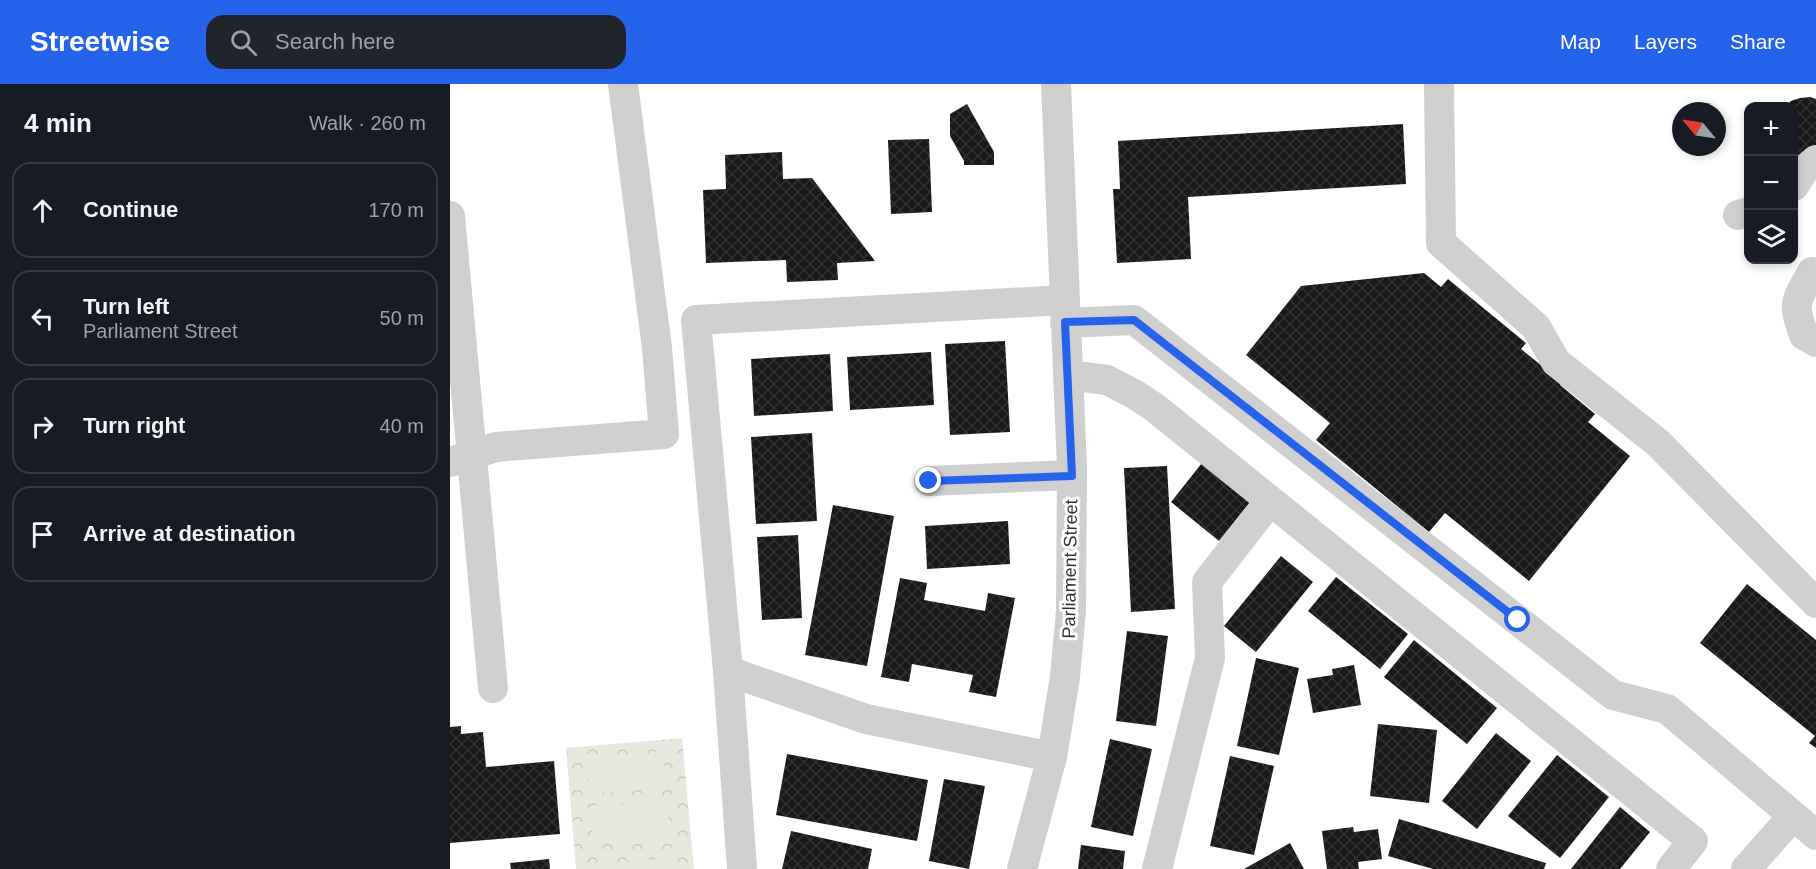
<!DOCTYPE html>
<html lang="en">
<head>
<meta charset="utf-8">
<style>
  :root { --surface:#171b24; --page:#20242c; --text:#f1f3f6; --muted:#9ea1a6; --line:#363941; --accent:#2563eb }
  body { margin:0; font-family:Helvetica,sans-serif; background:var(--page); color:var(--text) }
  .controls { position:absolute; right:18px; top:18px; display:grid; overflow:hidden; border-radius:12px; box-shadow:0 3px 9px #0003 }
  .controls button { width:54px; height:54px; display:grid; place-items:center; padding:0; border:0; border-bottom:2px solid var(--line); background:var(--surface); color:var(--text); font:30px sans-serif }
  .compass { position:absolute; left:1222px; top:18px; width:54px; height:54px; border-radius:50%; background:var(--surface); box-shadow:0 3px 9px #0003; rotate:299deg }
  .stop { position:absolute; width:18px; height:18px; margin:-14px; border:4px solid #2563eb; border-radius:50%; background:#fff }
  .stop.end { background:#2563eb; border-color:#fff; box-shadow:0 2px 6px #0008 }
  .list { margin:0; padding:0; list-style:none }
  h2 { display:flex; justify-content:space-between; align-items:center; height:78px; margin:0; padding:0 24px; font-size:26px }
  h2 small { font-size:20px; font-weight:400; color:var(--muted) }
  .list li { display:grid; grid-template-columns:39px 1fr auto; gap:18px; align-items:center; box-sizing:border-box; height:96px; margin:0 12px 12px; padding:0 12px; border:2px solid var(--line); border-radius:18px }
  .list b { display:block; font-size:22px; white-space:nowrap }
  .list p { margin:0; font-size:20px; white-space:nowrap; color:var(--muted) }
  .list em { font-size:20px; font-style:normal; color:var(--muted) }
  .icon { flex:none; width:33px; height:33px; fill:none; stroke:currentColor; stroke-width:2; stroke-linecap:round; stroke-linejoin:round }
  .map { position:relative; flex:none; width:1366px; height:785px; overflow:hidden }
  header { display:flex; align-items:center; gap:36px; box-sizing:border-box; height:84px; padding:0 30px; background:var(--accent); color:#fff }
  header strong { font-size:28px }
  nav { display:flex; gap:33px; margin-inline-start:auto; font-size:21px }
  .search { width:420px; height:54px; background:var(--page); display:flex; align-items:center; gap:15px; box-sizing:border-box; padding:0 21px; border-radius:18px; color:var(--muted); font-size:22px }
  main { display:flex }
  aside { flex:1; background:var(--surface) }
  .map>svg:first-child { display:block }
  .forest { fill:url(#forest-crowns) }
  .garden { fill:#e6eade }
  .building { fill:url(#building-cross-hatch) }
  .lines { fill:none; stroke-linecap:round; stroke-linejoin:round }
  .minor { stroke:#cfcfcf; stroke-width:30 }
  .route { stroke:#2563eb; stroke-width:8 }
  .labels { text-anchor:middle; stroke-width:6; stroke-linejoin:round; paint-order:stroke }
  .street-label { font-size:18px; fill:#323232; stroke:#fff }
</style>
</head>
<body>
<header>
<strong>Streetwise</strong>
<div class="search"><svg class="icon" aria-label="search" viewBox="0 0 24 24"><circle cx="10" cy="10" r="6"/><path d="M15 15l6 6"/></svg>Search here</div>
<nav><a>Map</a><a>Layers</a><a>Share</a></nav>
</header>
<main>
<aside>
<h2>4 min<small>Walk · 260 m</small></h2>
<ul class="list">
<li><svg class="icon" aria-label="ahead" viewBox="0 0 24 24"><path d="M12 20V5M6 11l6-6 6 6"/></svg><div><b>Continue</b></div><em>170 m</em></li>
<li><svg class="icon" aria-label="left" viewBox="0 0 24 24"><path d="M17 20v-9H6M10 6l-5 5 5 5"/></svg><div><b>Turn left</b><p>Parliament Street</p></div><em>50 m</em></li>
<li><svg class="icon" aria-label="right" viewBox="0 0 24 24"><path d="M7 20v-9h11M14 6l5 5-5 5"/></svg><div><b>Turn right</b></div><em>40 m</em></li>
<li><svg class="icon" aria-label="arrive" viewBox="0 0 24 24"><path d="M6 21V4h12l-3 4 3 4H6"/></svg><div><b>Arrive at destination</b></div></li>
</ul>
</aside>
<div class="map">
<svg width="1366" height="785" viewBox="0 0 1366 785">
  <defs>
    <pattern id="forest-crowns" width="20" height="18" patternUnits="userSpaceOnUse" patternTransform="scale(1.5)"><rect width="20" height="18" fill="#e6eade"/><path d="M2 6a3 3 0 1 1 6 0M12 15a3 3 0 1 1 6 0" fill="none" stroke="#c6c9bf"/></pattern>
    <pattern id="building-cross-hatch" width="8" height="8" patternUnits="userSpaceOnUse" patternTransform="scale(1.5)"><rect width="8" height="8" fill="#191919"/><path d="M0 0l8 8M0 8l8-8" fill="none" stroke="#323232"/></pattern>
  </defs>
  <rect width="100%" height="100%" fill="#fff"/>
  <path class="forest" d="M232,654L244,785H126L116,664Z"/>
  <path class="garden" d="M213,668L215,704L139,710L137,674Z
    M217,717L219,753L143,758L141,722Z
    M222,774V785H146V780Z"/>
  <path class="building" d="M1360,13L1366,15V66L1344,79V22H1336L1341,17L1350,14Z
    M517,20L544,68V81H514V77L500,52V30Z
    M953,40L956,100L738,113L741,175L667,179L663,105H670L668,57Z
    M479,55L482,128L441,130L438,56Z
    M332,68L333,95L362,94L425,177L387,179L388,196L337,198L336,176L256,179L253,106L276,105L275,71Z
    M974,189L991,203L998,195L1076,259L1071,265L1112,298L1110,301L1145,330L1138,338L1180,372L1079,497L995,429L979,448L866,356L880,339L796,271L851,202Z
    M555,257L560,348L500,351L495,260Z
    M481,268L484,321L400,326L397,273Z
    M380,270L383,327L304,332L301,275Z
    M362,349L367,437L306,440L301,353Z
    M752,379L800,418L769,457L721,418Z
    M717,382L725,525L681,528L674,384Z
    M383,421L444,432L417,582L355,571Z
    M558,437L560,480L477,485L475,442Z
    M348,451L352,534L312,536L307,453Z
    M831,472L863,498L806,568L774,542Z
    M886,493L958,550L930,585L858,527Z
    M450,494L477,499L474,516L535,527L538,509L565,514L546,613L519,608L523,591L462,580L459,598L431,593Z
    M1297,500L1366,556V664L1359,659L1365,652L1250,559Z
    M677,547L718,552L706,642L666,637Z
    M964,556L1047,624L1017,660L934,593Z
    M806,574L849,584L829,671L787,662Z
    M904,581L911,621L863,629L857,595L883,591L882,585Z
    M928,640L987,646L979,719L920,712Z
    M11,642V650L33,648L36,683L104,677L110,750L0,759V643Z
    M1046,649L1081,677L1027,745L992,717Z
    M660,655L702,665L683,752L641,743Z
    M337,670L478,696L467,757L326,731Z
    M1107,671L1159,713L1110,774L1058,732Z
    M780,672L824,682L804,771L760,762Z
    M494,695L535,702L519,785L479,777Z
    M1170,723L1200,748L1170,785H1121Z
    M949,735L1096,779L1094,785H983L938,772Z
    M903,743L904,748L928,745L932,775L908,778L909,785H877L872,747Z
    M341,747L422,765L418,785H332Z
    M840,759L854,785H794Z
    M631,761L675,767L673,785H628Z
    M99,775L100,785H61L60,779Z"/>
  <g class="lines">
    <path class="minor" d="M989,0L991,159L1086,243L1106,278L1208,359L1366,519
      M1344,102L1353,87L1366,76
      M1288,131L1298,128
      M0,132L43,604
      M1362,188C1345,219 1342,218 1354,251L1366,258
      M615,239L684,236L1163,611L1217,625L1366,751
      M618,291L657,296L684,310L704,323L1243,757L1221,785
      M0,378L46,363L214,350L207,264L173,0
      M479,397L622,391
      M278,587L416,635L602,673
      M292,785L278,587L246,236L615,216
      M572,785L602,673L615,593L621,526L622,384L606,0
      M707,785L760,574L757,498L820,417
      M1296,785L1343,732"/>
  </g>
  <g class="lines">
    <path class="route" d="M479,397L622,392L615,238L684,236L1068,536"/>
  </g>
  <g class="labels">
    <g class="street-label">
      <text transform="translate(620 485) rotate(-89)" y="6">Parliament Street</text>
    </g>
  </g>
</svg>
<div class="controls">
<button>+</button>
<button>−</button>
<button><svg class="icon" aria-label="layers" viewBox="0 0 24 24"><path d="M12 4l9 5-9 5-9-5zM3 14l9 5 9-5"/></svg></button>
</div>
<svg class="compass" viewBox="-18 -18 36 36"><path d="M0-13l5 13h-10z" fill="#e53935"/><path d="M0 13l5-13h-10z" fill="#9ea1a6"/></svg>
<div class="stop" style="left:1068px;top:536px"></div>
<div class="stop end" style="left:479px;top:397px"></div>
</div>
</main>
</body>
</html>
